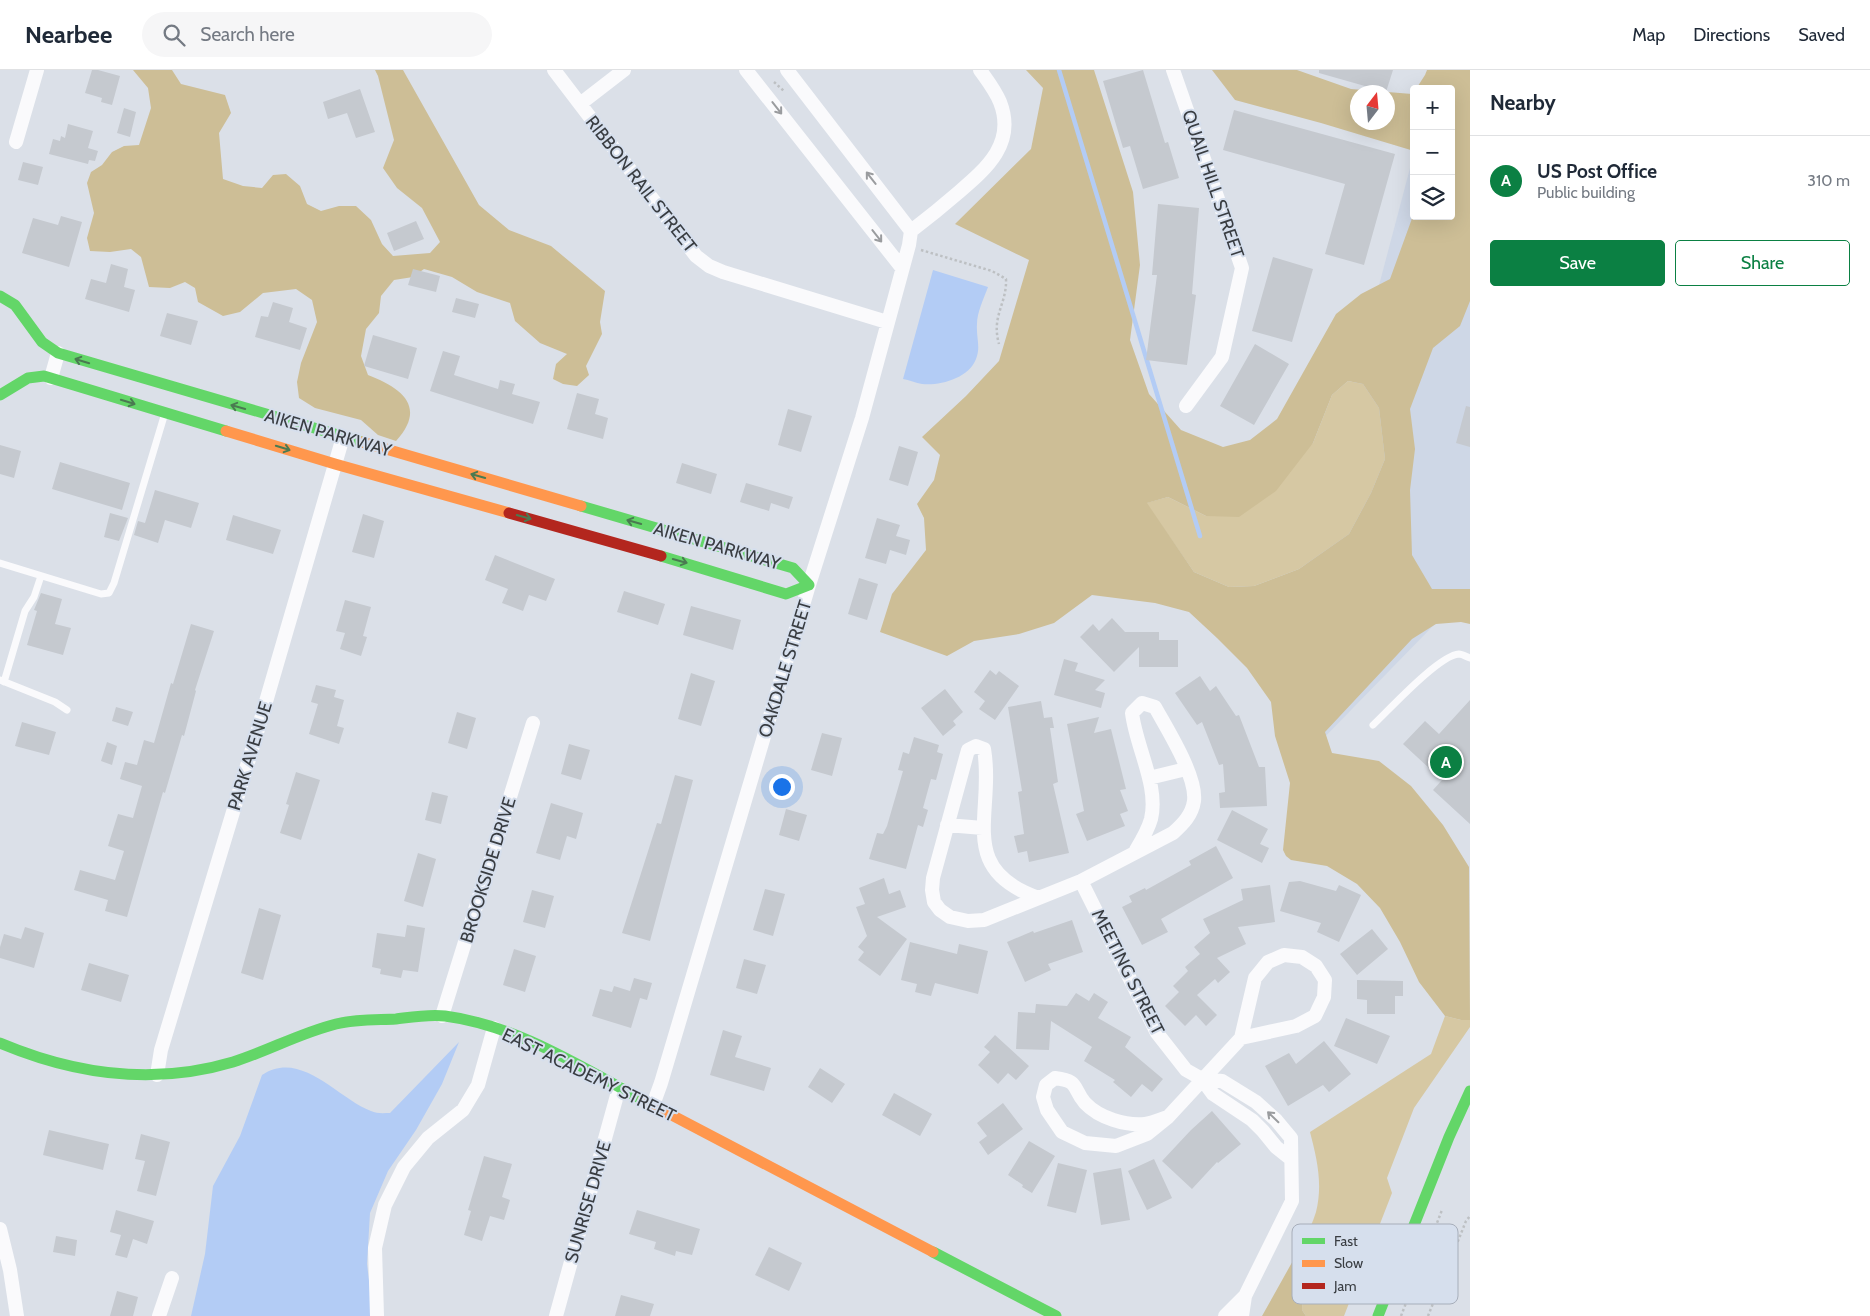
<!DOCTYPE html>
<html lang="en">
<head>
<meta charset="utf-8">
<style>
  :root { --surface:#fff; --page:#f6f6f7; --text:#1f2937; --muted:#747a83; --line:#e0e1e3; --accent:#0b8043 }
  body { margin:0; font-family:Cabin,sans-serif; background:var(--page); color:var(--text) }
  .controls { position:absolute; right:15px; top:15px; display:grid; overflow:hidden; border-radius:5px; box-shadow:0 5px 20px #0002 }
  .controls button { width:45px; height:45px; display:grid; place-items:center; padding:0; border:0; border-bottom:1px solid var(--line); background:var(--surface); color:var(--text); font:25px sans-serif }
  .compass { position:absolute; left:1350px; top:15px; width:45px; height:45px; border-radius:50%; background:var(--surface); box-shadow:0 5px 20px #0002; rotate:16deg }
  .you { position:absolute; left:781px; top:716px; width:18px; height:18px; margin:-12px; border:4px solid #fff; border-radius:50%; background:#1a73e8; box-shadow:0 0 0 8px #1a73e833 }
  .badge { display:grid; place-items:center; width:32px; height:32px; border-radius:50%; background:var(--accent); color:#fff; font-size:16px; font-weight:700 }
  .pin { position:absolute; translate:-50% -50%; border:2px solid #fff; box-shadow:0 1px 5px #0006 }
  .list { margin:0; padding:0; list-style:none }
  h2 { display:flex; justify-content:space-between; align-items:center; height:65px; margin:0; padding:0 20px; font-size:21px }
  h2 small { font-size:16px; font-weight:400; color:var(--muted) }
  .list li { display:grid; grid-template-columns:32px 1fr auto; gap:15px; align-items:center; box-sizing:border-box; height:90px; padding:0 20px; border-top:1px solid var(--line) }
  .list b { display:block; font-size:19px; white-space:nowrap }
  .list p { margin:0; font-size:16px; white-space:nowrap; color:var(--muted) }
  .list em { font-size:16px; font-style:normal; color:var(--muted) }
  .actions { display:flex; gap:10px; padding:15px 20px }
  .actions a { flex:1; padding:11px 0; border:1px solid var(--accent); border-radius:5px; text-align:center; font-size:18px; color:var(--accent) }
  .actions .main { background:var(--accent); color:#fff }
  .icon { flex:none; width:28px; height:28px; fill:none; stroke:currentColor; stroke-width:2; stroke-linecap:round; stroke-linejoin:round }
  .map { position:relative; flex:none; width:1470px; height:1246px; overflow:hidden }
  header { display:flex; align-items:center; gap:30px; box-sizing:border-box; height:70px; padding:0 25px; background:var(--surface); border-bottom:1px solid var(--line) }
  header strong { font-size:24px }
  nav { display:flex; gap:28px; margin-inline-start:auto; font-size:18px }
  .search { width:350px; height:45px; background:var(--page); display:flex; align-items:center; gap:12px; box-sizing:border-box; padding:0 18px; border-radius:28px; color:var(--muted); font-size:19px }
  main { display:flex }
  aside { flex:1; background:var(--surface) }
  .map>svg:first-child { display:block }
  .built { fill:#ced7e6 }
  .green { fill:#d6c8a3 }
  .forest { fill:#cdbe96; fill-rule:evenodd }
  .water { fill:#b3ccf5 }
  .lines { fill:none; stroke-linecap:round; stroke-linejoin:round }
  .stream { stroke:#b3ccf5; stroke-width:4.5 }
  .building { fill:#c5c9cf }
  .path { stroke:#bdc0c3; stroke-width:2.5; stroke-dasharray:2.5 2.5; stroke-linecap:butt }
  .lane { stroke:#fafafc; stroke-width:7 }
  .street { stroke:#fafafc; stroke-width:14 }
  .fast { stroke:#63d668; stroke-width:11 }
  .slow { stroke:#ff974d; stroke-width:11 }
  .jam { stroke:#b3261e; stroke-width:11 }
  .oneway { stroke:#9a9c9f }
  .oneway2 { stroke:#4a7a51 }
  .labels { text-anchor:middle; stroke-width:4; stroke-linejoin:round; paint-order:stroke }
  .street-label { font-size:18px; fill:#393d42; stroke:#d6dfed }
  .key { fill:#d6dfed; stroke:#a7aeba; stroke-width:1 }
  .key-label { font-size:14px; fill:#393d42 }
</style>
</head>
<body>
<header>
<strong>Nearbee</strong>
<div class="search"><svg class="icon" aria-label="search" viewBox="0 0 24 24"><circle cx="10" cy="10" r="6"/><path d="M15 15l6 6"/></svg>Search here</div>
<nav><a>Map</a><a>Directions</a><a>Saved</a></nav>
</header>
<main>
<div class="map">
<svg width="1470" height="1246" viewBox="0 0 1470 1246">
  <rect width="100%" height="100%" fill="#dbe0e8"/>
  <path class="built" d="M1470,0V525L1466,522L1314,678L1271,624L1414,83V146H1451V19Z"/>
  <path class="green" d="M1348,311L1363,314L1379,338L1385,389L1371,423L1349,464L1299,499L1254,516L1229,517L1194,502L1146,433L1168,427L1206,446L1313,373L1332,325Z
    M1445,946L1461,950H1470V957L1414,1038L1387,1108L1392,1123L1344,1246H1306L1302,1240L1303,1220L1315,1187L1313,1171H1304C1308,1162 1313,1152 1316,1142C1323,1114 1317,1089 1310,1062L1431,984Z"/>
  <path class="forest" d="M133,0H172L181,14L225,25L231,43L219,63L223,109L243,116L262,118L273,105L286,104L300,116L307,134L321,141L339,136H356L371,150L382,174L393,186L430,183L440,172L422,138L397,118L383,98L394,70L378,6L375,0H403L479,135L509,160L551,176L605,221L600,252L602,264L586,296L589,305L577,316L563,314L553,309L556,294L567,284L540,273L515,251L510,233L477,222L452,207L424,199L413,207L394,210L381,226L379,243L366,259L361,286L368,305C402,318 427,337 396,371L378,365L361,350L315,338L299,328L297,312L301,293L317,252L312,230L296,219L263,223L240,242L223,246L198,232L195,218L185,212L170,218L149,217L141,187L131,179L110,182L90,181L87,168L94,143L87,113L91,102L102,95L112,82L124,76L139,75L151,38L148,18Z
    M1026,0H1094L1133,122L1140,195L1130,270L1149,324L1181,360L1223,377L1250,370L1277,349L1336,244L1361,224L1390,209L1414,143V146H1451V19H1416L1425,5L1427,0H1470V231L1460,256L1433,278L1410,339L1415,379L1410,420L1412,485L1432,519H1470V554L1461,552L1436,554L1412,569L1325,662L1332,683L1379,691L1411,716L1443,755L1469,797L1470,950H1461L1445,946L1419,912L1400,872L1380,838L1357,814L1327,796L1291,790L1286,786L1283,780L1290,713L1275,666L1271,632L1247,598L1217,568L1189,542L1155,533L1092,525L1054,553L1019,564L974,571L947,586L880,562L892,524L926,480L924,448L917,434L934,410L940,385L922,367L966,326L999,291L1029,190L955,154L1031,79L1043,18ZM1348,311L1363,314L1379,338L1385,389L1371,423L1349,464L1299,499L1254,516L1229,517L1194,502L1147,433L1168,427L1206,446L1239,447L1276,421L1313,373L1332,325Z
    M1212,0H1297L1351,19L1412,24L1414,22V81L1321,53L1235,30ZM1358,22H1388V52H1358Z
    M1304,1171H1313L1315,1187L1308,1201L1303,1220L1302,1240L1306,1246H1262Z"/>
  <path class="water" d="M933,200L988,217C984,228 977,242 977,254C976,267 981,277 976,289C969,308 940,316 922,314C916,313 909,310 903,309Z
    M459,972L442,1014L416,1060L388,1101L370,1143L367,1194L372,1235L371,1246H191L205,1184L213,1116L240,1066L262,1005C301,979 337,1028 371,1041C377,1044 384,1043 390,1043Z"/>
  <g class="lines">
    <path class="stream" d="M1059,0L1200,466"/>
  </g>
  <path class="building" d="M92,0H98L120,6L112,35L101,32L102,28L85,23Z
    M1143,0L1165,73L1168,72L1179,108L1143,119L1130,76L1123,78L1103,11Z
    M1319,0H1393L1386,22L1319,3Z
    M360,19L375,62L356,68L347,43L328,49L323,32Z
    M124,38L136,42L130,67L117,63Z
    M1234,40L1395,84L1364,195L1325,184L1345,114L1223,80Z
    M68,54L93,61L88,78L98,81L95,91L89,90L88,94L49,84L53,69L60,71L61,66L65,68Z
    M23,92L43,97L38,115L18,110Z
    M1158,134L1199,138L1192,224L1196,225L1187,295L1146,290L1157,205H1152Z
    M61,146L82,152L69,197L22,183L33,148L58,155Z
    M416,151L424,169L394,181L387,163Z
    M1273,187L1313,199L1292,272L1252,261Z
    M111,194L128,199L124,217L135,220L129,242L85,229L91,209L106,213Z
    M413,199L440,206L436,222L408,215Z
    M456,228L479,234L475,248L452,242Z
    M273,232L293,238L289,252L307,258L300,280L255,267L261,246L268,247Z
    M167,243L198,251L191,275L160,266Z
    M373,265L417,278L408,309L364,296Z
    M1255,274L1289,294L1254,355L1220,336Z
    M443,281L460,286L454,305L498,319L500,310L515,314L512,324L540,332L533,354L430,321Z
    M577,323L599,329L595,344L608,348L603,369L567,359Z
    M1466,336L1470,337V377L1456,373Z
    M788,339L812,346L801,382L778,375Z
    M0,375L21,381L14,408L0,404Z
    M899,376L918,382L908,416L889,410Z
    M60,392L130,413L122,440L52,419Z
    M682,393L717,404L711,424L676,413Z
    M746,413L793,427L789,439L771,433L769,441L740,432Z
    M155,420L199,433L191,458L165,450L158,473L134,465L138,451L145,453Z
    M110,443L128,448L119,471L104,467Z
    M363,444L384,451L374,488L352,482Z
    M233,445L281,460L273,484L226,470Z
    M877,448L900,455L896,466L910,470L906,485L890,480L886,494L865,488Z
    M495,485L555,509L546,531L529,525L523,541L502,533L508,519L485,510Z
    M859,508L878,514L867,550L848,544Z
    M624,521L665,534L658,555L617,542Z
    M41,523L62,529L55,554L71,558L63,585L27,575L37,541L34,540Z
    M345,530L371,537L363,566L367,567L361,586L340,579L345,563L336,561Z
    M691,536L741,550L733,580L683,565Z
    M1112,548L1125,562H1159V570H1178V597H1139V577L1114,602L1080,567L1093,554L1099,561Z
    M191,554L214,561L195,620L196,621L184,666L182,665L165,723L163,722L127,847L105,841L108,830L74,820L80,800L115,810L124,781L108,776L118,744L133,748L142,716L120,709L125,692L137,695L144,670L154,673L171,613L173,614Z
    M1064,589L1078,593L1075,601L1105,610L1095,620L1105,623L1101,638L1054,625Z
    M990,600L996,605L999,601L1019,616L995,650L979,639L985,631L974,622Z
    M691,603L715,611L701,656L678,649Z
    M1200,606L1210,621L1216,616L1236,646L1239,645L1259,697H1265L1267,736L1220,738L1219,723L1225,722L1223,694L1219,695L1202,652L1197,655L1175,623Z
    M316,615L336,620L334,627L344,630L337,656L344,658L339,674L309,664L318,634L311,632Z
    M945,619L963,642L953,651L956,655L943,666L921,638Z
    M1470,630V754L1433,720L1442,710L1403,674L1425,651L1439,664Z
    M1041,631L1044,648L1052,647L1054,658H1050L1058,712L1053,714L1069,783L1029,792L1027,781L1018,783L1014,766L1024,764L1018,722L1022,721L1008,637Z
    M116,637L133,642L128,656L112,651Z
    M457,642L476,648L467,679L448,673Z
    M1099,647L1094,663L1111,659L1126,719L1120,720L1128,741L1120,744L1125,756L1087,771L1076,744L1084,741L1067,654Z
    M22,652L56,662L49,685L15,676Z
    M822,663L842,668L832,706L811,700Z
    M914,667L939,675L937,682L943,684L936,710L931,709L923,738L928,740L923,757L918,755L906,799L869,789L877,763L883,764L887,756L903,701L898,700L903,682L909,684Z
    M107,672L117,676L112,695L101,691Z
    M569,674L590,680L581,710L561,704Z
    M296,702L320,710L301,770L280,763L289,735L286,734Z
    M675,705L693,710L650,871L622,863L657,753L661,754Z
    M432,722L448,726L441,754L425,750Z
    M551,733L583,743L576,769L567,766L560,790L536,783Z
    M786,739L807,745L799,771L779,765Z
    M1232,740L1268,759L1260,774L1269,778L1262,793L1217,770Z
    M1216,776L1233,808L1161,849L1168,862L1142,875L1122,837L1132,832L1129,826L1145,818L1146,820L1191,795L1189,791Z
    M418,783L436,789L423,837L404,831Z
    M884,808L889,824L900,820L906,837L877,847L907,869L880,906L858,890L864,882L858,877L867,866L856,837L865,834L859,818Z
    M1300,811L1336,821L1339,815L1361,825L1339,872L1317,862L1321,853L1280,841L1289,812Z
    M1270,815L1275,852L1238,857L1246,874L1217,888L1230,902L1218,913L1215,909L1197,925L1217,945L1206,956L1196,945L1185,956L1165,936L1179,922L1173,916L1188,901L1185,897L1200,884L1194,877L1210,863L1203,849L1243,830L1241,819Z
    M765,819L785,824L773,866L753,860Z
    M532,820L554,826L545,858L523,852Z
    M259,838L281,845L263,910L241,903Z
    M1072,850L1083,882L1048,894L1051,900L1025,912L1007,872L1033,861L1034,863Z
    M407,855L425,858L418,902L403,900L401,908L380,904L381,899L372,897L377,863L405,867Z
    M25,857L44,863L34,898L0,888V877L4,864L21,869Z
    M1372,859L1388,879L1357,905L1340,884Z
    M910,872L957,884L959,874L988,881L978,924L935,913L931,926L915,922L917,914L901,910Z
    M514,879L536,886L525,922L503,915Z
    M744,889L766,895L757,924L736,918Z
    M89,893L129,905L121,932L81,920Z
    M634,908L652,913L647,930L640,928L631,958L592,946L600,919L612,922L614,916L630,921Z
    M1357,910L1403,911V926H1395V944H1367V930L1357,929Z
    M1076,923L1089,931L1094,923L1108,932L1098,948L1131,967L1125,977L1163,1009L1152,1022L1142,1014L1131,1027L1113,1012L1115,1010L1084,991L1092,977L1051,951L1049,980L1016,979L1018,942L1035,943L1036,934L1067,936Z
    M1346,948L1390,966L1377,994L1334,976Z
    M723,960L742,966L735,987L771,998L764,1021L710,1005Z
    M995,965L1029,996L1016,1010L1008,1003L998,1014L978,995L990,982L984,977Z
    M1324,971L1351,1004L1329,1022L1323,1015L1288,1036L1265,996L1289,983L1296,994Z
    M820,998L845,1014L832,1033L808,1017Z
    M894,1023L932,1044L920,1066L882,1045Z
    M1003,1033L1023,1059L988,1085L979,1072L987,1066L977,1053Z
    M1212,1041L1241,1074L1218,1093L1217,1092L1192,1119L1162,1091L1191,1060Z
    M49,1060L109,1074L103,1100L43,1085Z
    M141,1064L170,1072L156,1126L137,1121L145,1091L135,1089Z
    M1029,1071L1055,1086L1032,1123L1022,1117L1023,1115L1008,1105Z
    M484,1086L512,1094L502,1127L510,1130L504,1150L490,1146L482,1171L464,1165L471,1141L468,1140Z
    M1154,1089L1172,1128L1147,1140L1128,1101Z
    M1058,1093L1087,1100L1076,1143L1047,1136Z
    M1121,1098L1130,1150L1101,1155L1093,1103Z
    M116,1140L154,1151L147,1174L133,1169L127,1188L115,1185L121,1165L110,1162Z
    M637,1140L700,1159L692,1185L676,1181L675,1186L654,1179L656,1172L629,1164Z
    M56,1166L77,1170L75,1186L53,1182Z
    M769,1177L802,1193L789,1221L755,1205Z
    M117,1221L138,1227L133,1246H110Z
    M621,1225L654,1234L650,1246H615Z"/>
  <g class="lines">
    <path class="path" d="M774,12L785,22
      M921,180L992,201L1006,209C1007,234 991,246 999,274
      M1401,1246L1442,1140
      M1428,1246L1466,1151L1470,1146"/>
    <path class="lane" d="M0,493L101,524L109,523L114,513L165,343
      M0,610L55,632L67,640
      M4,612L25,541L34,527L41,506
      M1373,655C1389,640 1439,585 1459,584C1462,584 1467,587 1470,588"/>
    <path class="street" d="M554,0L696,186L709,196L723,202L887,252
      M746,0L902,198
      M787,0L911,161
      M1173,0L1242,198L1222,287L1186,336
      M580,34L624,0
      M16,72L37,0
      M911,161C928,148 944,135 959,122C987,98 1016,73 1000,32C995,20 987,10 980,0
      M51,308L58,283
      M1149,708L1186,699
      M947,755L983,758
      M1081,811L1157,963L1186,1000L1202,1009L1213,1024L1252,1050L1263,1061L1276,1077L1291,1089
      M1039,828C955,799 995,744 984,679L976,676L968,680L933,808L932,820L934,832L940,840L950,847L968,851L984,850L1081,811L1173,763C1183,754 1192,745 1194,731C1197,706 1167,659 1155,637L1142,633L1132,643C1136,677 1159,716 1151,749C1148,760 1142,770 1136,780
      M442,946L533,653
      M157,1005L161,980L256,666L343,367
      M1202,1009L1222,1011L1256,1032L1276,1050L1291,1068L1292,1131L1245,1226L1242,1246
      M653,1035L661,1013L809,515L862,348L909,175L911,161
      M1168,1047C1161,1049 1153,1053 1145,1054C1126,1056 1099,1048 1085,1033C1072,1018 1080,1011 1055,1008L1046,1015L1043,1027L1047,1040L1062,1062L1085,1073L1116,1076L1147,1064L1168,1047L1241,968L1296,956L1315,946L1324,927L1325,910L1316,896L1302,887L1284,885L1268,892L1255,908L1241,968
      M0,1159L10,1200L17,1246
      M159,1246L172,1208
      M377,1246L375,1178L385,1135L404,1097L428,1068L463,1040L478,1015L494,958
      M556,1246L619,1018
      M1225,1246L1245,1226"/>
    <path class="fast" d="M0,226L15,235L42,272L58,283L362,372
      M0,325L28,308L44,306L226,361
      M581,436L793,498L809,515L786,524L661,486
      M0,973C76,1005 153,1016 233,992C268,981 300,963 336,954C356,949 376,950 396,949C412,947 429,944 445,946C516,955 581,997 643,1030
      M933,1182L1056,1246
      M1378,1246L1449,1067L1470,1021"/>
    <path class="slow" d="M226,361L335,394L509,443
      M362,372L581,436
      M643,1030L933,1182"/>
    <path class="jam" d="M509,443L661,486"/>
  </g>
  <defs><path id="oneway-shaft" d="M-6 0H5M1.5-3L5.5 0L1.5 3" fill="none" stroke-width="1.6" stroke-linecap="round" stroke-linejoin="round" transform="scale(1.25)"/></defs>
  <g class="oneway">
    <use href="#oneway-shaft" transform="translate(777 38) rotate(52)"/>
    <use href="#oneway-shaft" transform="translate(871 108) rotate(-128)"/>
    <use href="#oneway-shaft" transform="translate(877 166) rotate(52)"/>
    <use href="#oneway-shaft" transform="translate(1273 1047) rotate(-136)"/>
  </g>
  <g class="oneway2">
    <use href="#oneway-shaft" transform="translate(82 291) rotate(-163)"/>
    <use href="#oneway-shaft" transform="translate(128 332) rotate(17)"/>
    <use href="#oneway-shaft" transform="translate(238 337) rotate(-164)"/>
    <use href="#oneway-shaft" transform="translate(283 378) rotate(17)"/>
    <use href="#oneway-shaft" transform="translate(478 406) rotate(-164)"/>
    <use href="#oneway-shaft" transform="translate(524 447) rotate(16)"/>
    <use href="#oneway-shaft" transform="translate(634 452) rotate(-164)"/>
    <use href="#oneway-shaft" transform="translate(680 491) rotate(16)"/>
  </g>
  <g class="labels">
    <g class="street-label">
      <text transform="translate(641 114) rotate(52)" y="6">RIBBON RAIL STREET</text>
      <text transform="translate(1213 114) rotate(71)" y="6">QUAIL HILL STREET</text>
      <text transform="translate(328 363) rotate(16)" y="6">AIKEN PARKWAY</text>
      <text transform="translate(717 476) rotate(16)" y="6">AIKEN PARKWAY</text>
      <text transform="translate(785 599) rotate(-73)" y="6">OAKDALE STREET</text>
      <text transform="translate(250 686) rotate(-73)" y="6">PARK AVENUE</text>
      <text transform="translate(488 800) rotate(-73)" y="6">BROOKSIDE DRIVE</text>
      <text transform="translate(1128 902) rotate(63)" y="6">MEETING STREET</text>
      <text transform="translate(589 1005) rotate(26)" y="6">EAST ACADEMY STREET</text>
      <text transform="translate(588 1132) rotate(-74)" y="6">SUNRISE DRIVE</text>
    </g>
  </g>
  <rect x="1292" y="1154" width="166" height="80" rx="8" class="key"/>
  <rect x="1302" y="1168" width="23" height="6" fill="#63d668"/>
  <rect x="1302" y="1190" width="23" height="7" fill="#ff974d"/>
  <rect x="1302" y="1213" width="23" height="6" fill="#b3261e"/>
  <g class="key-label">
    <text x="1334" y="1176">Fast</text>
    <text x="1334" y="1198">Slow</text>
    <text x="1334" y="1221">Jam</text>
  </g>
</svg>
<div class="controls">
<button>+</button>
<button>−</button>
<button><svg class="icon" aria-label="layers" viewBox="0 0 24 24"><path d="M12 4l9 5-9 5-9-5zM3 14l9 5 9-5"/></svg></button>
</div>
<svg class="compass" viewBox="-18 -18 36 36"><path d="M0-13l5 13h-10z" fill="#e53935"/><path d="M0 13l5-13h-10z" fill="#747a83"/></svg>
<div class="you"></div>
<div class="pin badge" style="left:1446px;top:692px">A</div>
</div>
<aside>
<h2>Nearby<small></small></h2>
<ul class="list">
<li><span class="badge">A</span><div><b>US Post Office</b><p>Public building</p></div><em>310 m</em></li>
</ul>
<div class="actions"><a class="main">Save</a><a>Share</a></div>
</aside>
</main>
</body>
</html>
